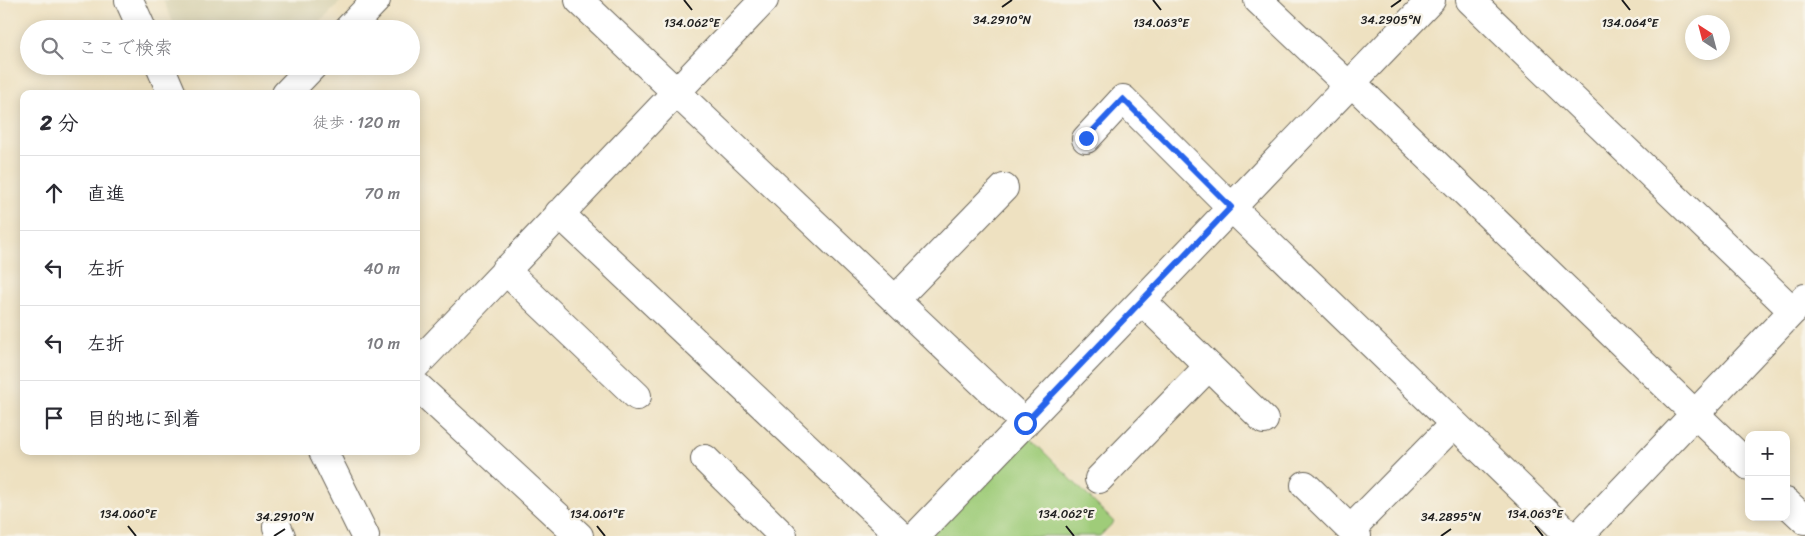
<!DOCTYPE html>
<html lang="ja">
<head>
<meta charset="utf-8">
<style>
  :root { --surface:#fff; --page:#f7f7f7; --text:#2b2b33; --muted:#7c7c81; --line:#e1e1e2 }
  body { margin:0; font-family:Sriracha,"Klee One",sans-serif; background:var(--page); color:var(--text) }
  .controls { position:absolute; right:15px; bottom:15px; display:grid; overflow:hidden; border-radius:10px; box-shadow:0 2px 12px #0003 }
  .controls button { width:45px; height:45px; display:grid; place-items:center; padding:0; border:0; border-bottom:1px solid var(--line); background:var(--surface); color:var(--text); font:25px sans-serif }
  .compass { position:absolute; left:1685px; top:15px; width:45px; height:45px; border-radius:50%; background:var(--surface); box-shadow:0 2px 12px #0003; rotate:324deg }
  .stop { position:absolute; width:15px; height:15px; margin:-11px; border:4px solid #2563eb; border-radius:50%; background:#fff }
  .stop.end { background:#2563eb; border-color:#fff; box-shadow:0 1px 5px #0008 }
  .list { margin:0; padding:0; list-style:none }
  h2 { display:flex; justify-content:space-between; align-items:center; height:65px; margin:0; padding:0 20px; font-size:21px }
  h2 small { font-size:16px; font-weight:400; color:var(--muted) }
  .list li { display:grid; grid-template-columns:32px 1fr auto; gap:15px; align-items:center; box-sizing:border-box; height:75px; padding:0 20px; border-top:1px solid var(--line) }
  .list b { display:block; font-size:19px; white-space:nowrap }
  .list em { font-size:16px; font-style:normal; color:var(--muted) }
  .icon { flex:none; width:28px; height:28px; fill:none; stroke:currentColor; stroke-width:2; stroke-linecap:round; stroke-linejoin:round }
  .map { position:relative; flex:none; width:1805px; height:536px; overflow:hidden }
  .search { position:absolute; background:var(--surface); box-shadow:0 2px 12px #0003; left:20px; top:20px; width:400px; height:55px; display:flex; align-items:center; gap:12px; box-sizing:border-box; padding:0 18px; border-radius:28px; color:var(--muted); font-size:19px }
  .panel { position:absolute; background:var(--surface); box-shadow:0 2px 12px #0003; left:20px; top:90px; width:400px; height:365px; border-radius:10px }
  .map>svg:first-child { display:block }
  .built { fill:#dad4b4 }
  .green { fill:#9fcc79; stroke:#5e744a }
  .lines { fill:none; stroke-linecap:round; stroke-linejoin:round }
  .minor-casing { stroke:#666156; stroke-width:30 }
  .minor { stroke:#fff; stroke-width:28 }
  .route { stroke:#2563eb; stroke-width:6 }
  .ticks { fill:none; stroke:#1c1c1c; stroke-width:2 }
  .ticks-label { font-size:12px; text-anchor:middle; fill:#1c1c1c; stroke:#f7f3e8; stroke-width:5; stroke-linejoin:round; paint-order:stroke }
</style>
</head>
<body>
<div class="map">
<svg width="1805" height="536" viewBox="0 0 1805 536">
  <rect width="100%" height="100%" fill="#f7f3e8"/>
  <filter id="ink" filterUnits="userSpaceOnUse"><feTurbulence type="fractalNoise" baseFrequency=".02" numOctaves="2"/><feDisplacementMap in="SourceGraphic" scale="10" xChannelSelector="R" yChannelSelector="G"/><feConvolveMatrix kernelMatrix="1 2 1 2 8 2 1 2 1" color-interpolation-filters="sRGB"/></filter>
  <filter id="wash" filterUnits="userSpaceOnUse"><feTurbulence type="fractalNoise" baseFrequency=".0096" numOctaves="4" result="noise"/><feDisplacementMap in="SourceGraphic" scale="20" xChannelSelector="R" yChannelSelector="G"/><feGaussianBlur stdDeviation="1.12" result="paint"/><feColorMatrix in="noise" values="0 0 0 0 0 0 0 0 0 0 0 0 0 0 0 0 0 1.4 0 .05"/><feComposite in="paint" operator="in"/></filter>
  <g filter="url(#wash)">
    <rect width="100%" height="100%" fill="#eee1c1"/>
    <path class="built" d="M163,0H342L314,29H176Z"/>
    <path class="green" d="M1028,436L1114,522L1100,536H931Z"/>
  </g>
  <g filter="url(#ink)">
    <g class="lines">
      <g class="minor-casing">
        <path id="minor" d="M129,0L142,29
          M579,0L1025,423
          M1258,0L1349,86
          M1470,0L1793,311
          M348,29L376,0
          M160,66L172,94
          M1352,83L1749,466
          M286,94L313,66
          M1086,139L1123,99L1231,207L1570,536
          M559,213L901,536
          M505,270L637,396
          M896,299L1004,188
          M1142,301L1264,420
          M416,365L764,0
          M416,385L579,536
          M323,451L365,536
          M705,459L783,536
          M1099,479L1209,366
          M1305,485L1357,536
          M1786,502L1805,520
          M277,527L281,536
          M1351,529L1454,424
          M916,536L1431,0
          M1579,536L1805,298"/>
      </g>
      <use href="#minor" class="minor"/>
    </g>
  </g>
  <g class="lines" filter="url(#ink)">
    <path class="route" d="M1025,423L1231,207L1123,99L1086,138"/>
  </g>
  <path class="ticks" d="M684,0L692,10M1153,0L1161,10M1622,0L1630,10M1002,7L1012,0M1391,7L1401,0M128,526L136,536M597,526L605,536M1066,526L1074,536M1535,526L1543,536M274,536L285,529M1441,536L1451,529"/>
  <g class="ticks-label">
    <text x="1002" y="24">34.2910°N</text>
    <text x="1391" y="24">34.2905°N</text>
    <text x="692" y="27">134.062°E</text>
    <text x="1161" y="27">134.063°E</text>
    <text x="1630" y="27">134.064°E</text>
    <text x="128" y="518">134.060°E</text>
    <text x="597" y="518">134.061°E</text>
    <text x="1066" y="518">134.062°E</text>
    <text x="1535" y="518">134.063°E</text>
    <text x="285" y="521">34.2910°N</text>
    <text x="1451" y="521">34.2895°N</text>
  </g>
</svg>
<div class="controls">
<button>+</button>
<button>−</button>
</div>
<svg class="compass" viewBox="-18 -18 36 36"><path d="M0-13l5 13h-10z" fill="#e53935"/><path d="M0 13l5-13h-10z" fill="#7c7c81"/></svg>
<div class="stop" style="left:1025px;top:423px"></div>
<div class="stop end" style="left:1086px;top:138px"></div>
<div class="search"><svg class="icon" aria-label="search" viewBox="0 0 24 24"><circle cx="10" cy="10" r="6"/><path d="M15 15l6 6"/></svg>ここで検索</div>
<section class="panel">
<h2>2 分<small>徒歩 · 120 m</small></h2>
<ul class="list">
<li><svg class="icon" aria-label="ahead" viewBox="0 0 24 24"><path d="M12 20V5M6 11l6-6 6 6"/></svg><div><b>直進</b></div><em>70 m</em></li>
<li><svg class="icon" aria-label="left" viewBox="0 0 24 24"><path d="M17 20v-9H6M10 6l-5 5 5 5"/></svg><div><b>左折</b></div><em>40 m</em></li>
<li><svg class="icon" aria-label="left" viewBox="0 0 24 24"><path d="M17 20v-9H6M10 6l-5 5 5 5"/></svg><div><b>左折</b></div><em>10 m</em></li>
<li><svg class="icon" aria-label="arrive" viewBox="0 0 24 24"><path d="M6 21V4h12l-3 4 3 4H6"/></svg><div><b>目的地に到着</b></div></li>
</ul>
</section>
</div>
</body>
</html>
